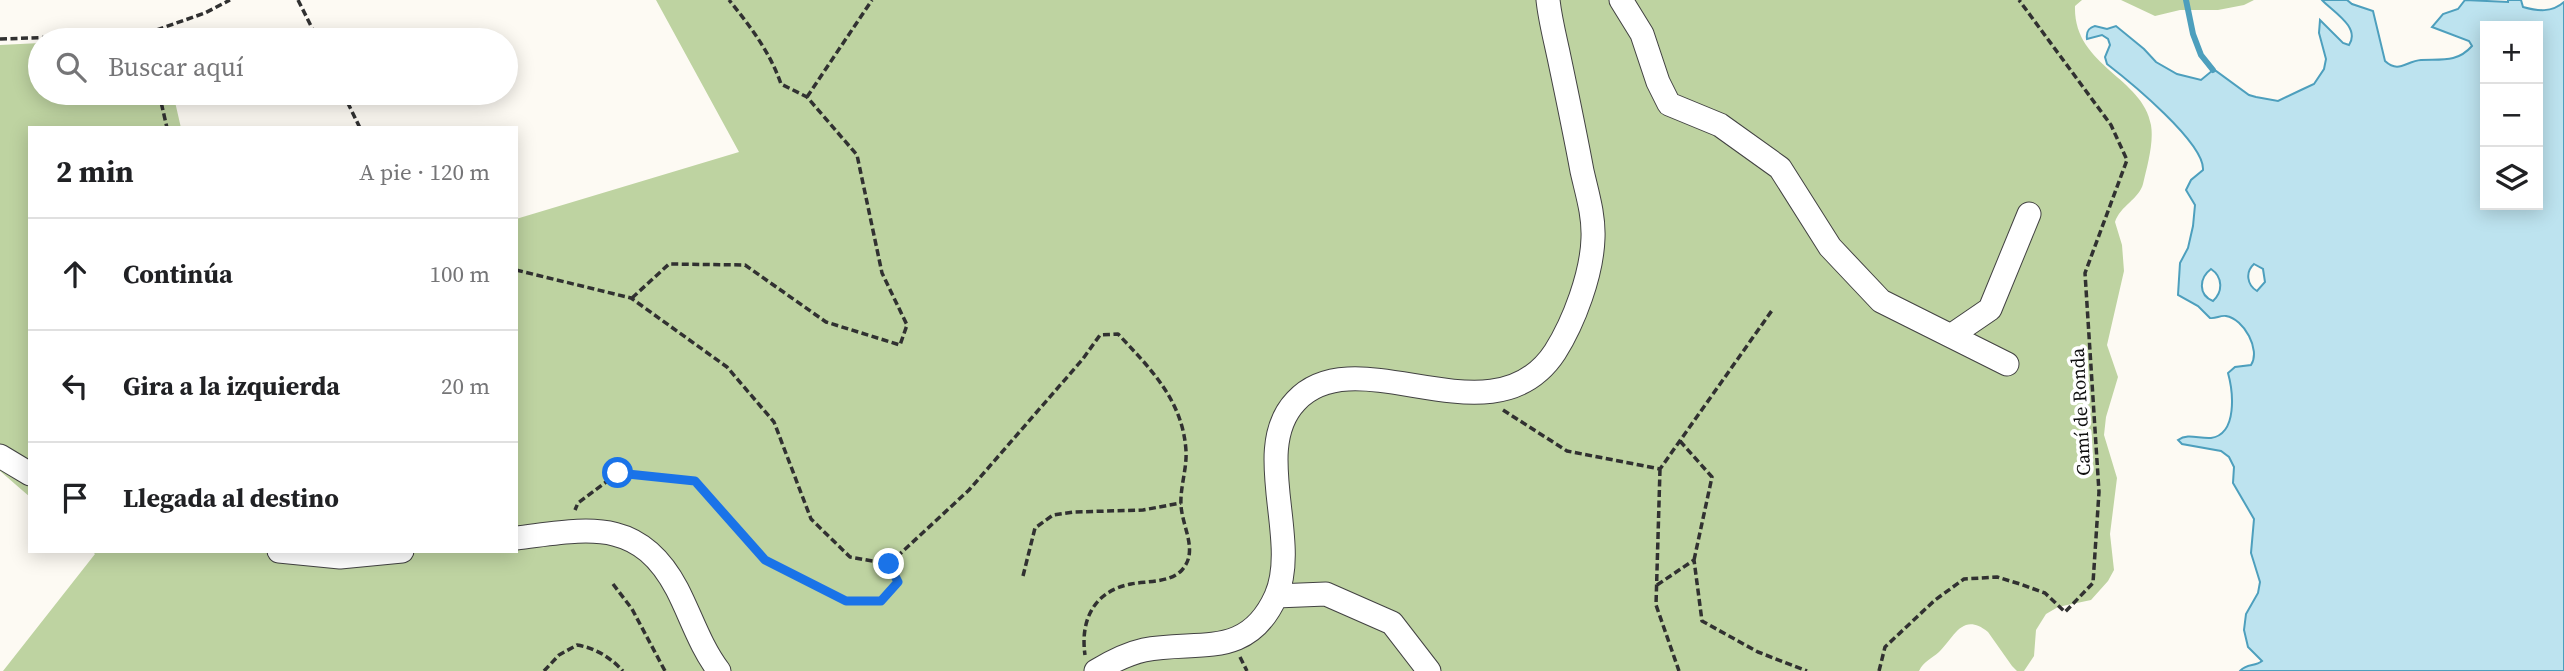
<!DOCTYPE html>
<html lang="es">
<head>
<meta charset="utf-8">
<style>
  :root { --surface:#fff; --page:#f2f2f2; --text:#202124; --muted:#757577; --line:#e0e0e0 }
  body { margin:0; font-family:"Source Serif 4",serif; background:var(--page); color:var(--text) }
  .controls { position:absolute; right:21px; top:21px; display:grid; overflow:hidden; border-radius:0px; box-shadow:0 4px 18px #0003 }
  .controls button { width:63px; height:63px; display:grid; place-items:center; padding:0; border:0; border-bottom:2px solid var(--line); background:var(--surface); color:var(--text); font:35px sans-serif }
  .stop { position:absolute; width:21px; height:21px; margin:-16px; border:5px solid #1a73e8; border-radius:50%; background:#fff }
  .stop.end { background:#1a73e8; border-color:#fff; box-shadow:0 2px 7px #0008 }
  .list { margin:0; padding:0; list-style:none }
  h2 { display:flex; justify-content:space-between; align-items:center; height:91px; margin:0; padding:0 28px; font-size:30px }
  h2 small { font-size:23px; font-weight:400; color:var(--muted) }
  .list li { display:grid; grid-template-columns:46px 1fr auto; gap:21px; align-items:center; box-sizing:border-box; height:112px; padding:0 28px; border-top:2px solid var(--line) }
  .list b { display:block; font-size:26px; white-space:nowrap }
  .list em { font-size:23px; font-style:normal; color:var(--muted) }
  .icon { flex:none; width:38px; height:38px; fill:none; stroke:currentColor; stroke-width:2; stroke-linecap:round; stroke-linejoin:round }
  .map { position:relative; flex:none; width:2564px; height:671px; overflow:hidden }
  .search { position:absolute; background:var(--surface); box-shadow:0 4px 18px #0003; left:28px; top:28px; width:490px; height:77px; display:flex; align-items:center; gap:18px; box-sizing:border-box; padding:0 24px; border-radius:38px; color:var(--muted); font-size:26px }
  .panel { position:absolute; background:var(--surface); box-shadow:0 4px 18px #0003; left:28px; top:126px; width:490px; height:427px; border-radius:0px }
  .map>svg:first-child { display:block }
  .forest { fill:#bed3a1 }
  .water { fill:#bde3ef; stroke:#4d9fbd; stroke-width:2; fill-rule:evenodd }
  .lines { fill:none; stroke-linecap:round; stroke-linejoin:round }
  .stream { stroke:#4d9fbd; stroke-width:6 }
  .minor-casing { stroke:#424242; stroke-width:25 }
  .path { stroke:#313131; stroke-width:3.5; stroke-dasharray:7 3.5; stroke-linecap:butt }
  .minor { stroke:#fff; stroke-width:23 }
  .route { stroke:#1a73e8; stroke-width:9 }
  .labels { text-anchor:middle; stroke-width:7; stroke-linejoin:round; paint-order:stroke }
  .street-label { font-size:19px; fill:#0f0f0f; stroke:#fff }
</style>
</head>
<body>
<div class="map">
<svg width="2564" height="671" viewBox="0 0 2564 671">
  <rect width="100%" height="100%" fill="#fdfaf3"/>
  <path class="forest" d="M656,0H2082L2075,6C2073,66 2143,77 2151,125C2154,143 2147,167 2143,184C2139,199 2120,206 2115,222L2122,245L2124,271L2107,345L2118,377L2106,417L2104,435L2117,478L2110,534L2114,570L2108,581L2091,600L2058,607L2046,614L2036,630L2034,656L2024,671H2017L2012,666L1988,632C1962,611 1954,638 1939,652C1931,659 1924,661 1919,671H3L95,554L92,551H516V219L739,152Z
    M2121,0H2254L2244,5L2218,10H2180L2155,16Z
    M40,43V93H173L181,128H30V497L0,471V45Z"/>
  <path class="water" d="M2322,0H2347L2352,4L2373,11L2385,61C2399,74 2406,61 2421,60C2441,59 2457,63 2472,46L2469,41L2432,27L2443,14L2458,9L2465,0L2508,2V0H2521L2523,7C2537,11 2552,13 2564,2V671H2240C2247,663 2255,667 2262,661L2248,647L2244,630L2246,614L2258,593L2260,582L2251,553L2254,519L2233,483L2234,467L2229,457L2221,451L2182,444L2178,440C2188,433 2199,439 2211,438C2238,434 2233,391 2228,373L2235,367L2251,365C2261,350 2244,319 2226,316C2220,315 2216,319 2210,318L2198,306L2178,295L2180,263L2188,248L2193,226L2195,205L2186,190L2191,180L2203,170C2205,143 2129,81 2107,64L2105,57L2110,45L2108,39L2102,35L2087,39C2086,32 2088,28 2095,26L2107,29L2116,26L2144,49L2156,62L2177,74L2201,80L2213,70L2216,71L2249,95L2256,97L2278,101L2301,90L2314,84L2324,69L2326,59L2319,33L2320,20L2343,43L2349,45C2361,27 2332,11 2322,0ZM2485,26H2538V205H2485ZM2254,264L2263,269L2265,282L2257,291C2247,285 2245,272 2254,264ZM2211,269C2223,277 2223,292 2213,301C2198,295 2199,278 2211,269Z"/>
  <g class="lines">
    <path class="stream" d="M2186,0L2193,34L2201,55L2213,70"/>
    <g class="minor-casing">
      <path id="minor" d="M1621,0L1642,34L1658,82L1669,104L1720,125L1780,168L1830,247L1881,301L2007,364
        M1952,335L1990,309L2029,214
        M0,456L30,474
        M516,538C585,530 638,515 677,589C691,616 700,646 719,671
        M279,551L340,557L402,551
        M1276,596L1326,594L1392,623L1429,671
        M1096,671C1111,662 1126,654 1144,650C1197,639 1247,661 1276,596C1301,539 1250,449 1296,401C1357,335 1493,447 1555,352C1574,322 1592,274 1593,238C1594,215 1587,193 1582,171C1575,133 1567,95 1559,57C1555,38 1550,19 1548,0"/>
    </g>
    <path class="path" d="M298,0L318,40
      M0,39L145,34L205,13L230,0
      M159,93L167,128
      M343,93L360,128
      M807,97L872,0
      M516,270L631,298L727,367L774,422L811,519L850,557L889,564L898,582L881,601H846L764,560L695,481L618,473L578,503L575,510
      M632,298L669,264L745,265L826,322L900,345L907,325L882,273L857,155L807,97L781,84C770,52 750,26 729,0
      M1503,410L1567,451L1660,469L1773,309
      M1680,441L1712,477L1694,560
      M1660,469L1656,605L1679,671
      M889,564L969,490L1082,360L1100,335L1118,334C1151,369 1183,401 1186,451C1187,469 1180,487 1181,505C1182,527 1199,551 1182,570C1170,583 1146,581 1131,584C1094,591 1080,620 1085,655
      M1023,576L1035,528L1053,515L1074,512L1143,510L1181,503
      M613,584L632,609L665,671
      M1657,585L1694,560L1702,621L1758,652L1807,671
      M1240,657L1247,671
      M544,671L559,655L577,645C595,648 610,657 623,671
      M1879,671L1885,647L1935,600L1964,579L1997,577L2020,584L2045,593L2065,612L2093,583L2099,492L2085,273L2127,160L2111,125L2019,0"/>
    <use href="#minor" class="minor"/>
  </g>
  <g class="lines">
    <path class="route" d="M618,473L695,481L765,560L846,601H881L898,582L889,564"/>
  </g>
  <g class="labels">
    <g class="street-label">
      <text transform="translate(2080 412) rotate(-93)" y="7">Camí de Ronda</text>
    </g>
  </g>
</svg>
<div class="controls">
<button>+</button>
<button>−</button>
<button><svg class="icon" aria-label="layers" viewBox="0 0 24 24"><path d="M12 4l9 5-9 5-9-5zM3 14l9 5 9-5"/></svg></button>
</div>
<div class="stop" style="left:618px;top:473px"></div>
<div class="stop end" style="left:889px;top:564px"></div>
<div class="search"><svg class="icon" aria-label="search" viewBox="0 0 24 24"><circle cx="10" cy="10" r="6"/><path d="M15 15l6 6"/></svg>Buscar aquí</div>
<section class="panel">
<h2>2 min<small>A pie · 120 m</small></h2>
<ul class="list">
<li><svg class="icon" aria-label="ahead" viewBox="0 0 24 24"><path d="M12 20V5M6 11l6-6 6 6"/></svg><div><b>Continúa</b></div><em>100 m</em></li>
<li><svg class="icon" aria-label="left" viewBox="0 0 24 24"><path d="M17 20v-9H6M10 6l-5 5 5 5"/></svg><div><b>Gira a la izquierda</b></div><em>20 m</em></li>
<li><svg class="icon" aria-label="arrive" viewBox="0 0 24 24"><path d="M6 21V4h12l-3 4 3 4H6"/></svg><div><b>Llegada al destino</b></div></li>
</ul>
</section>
</div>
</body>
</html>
